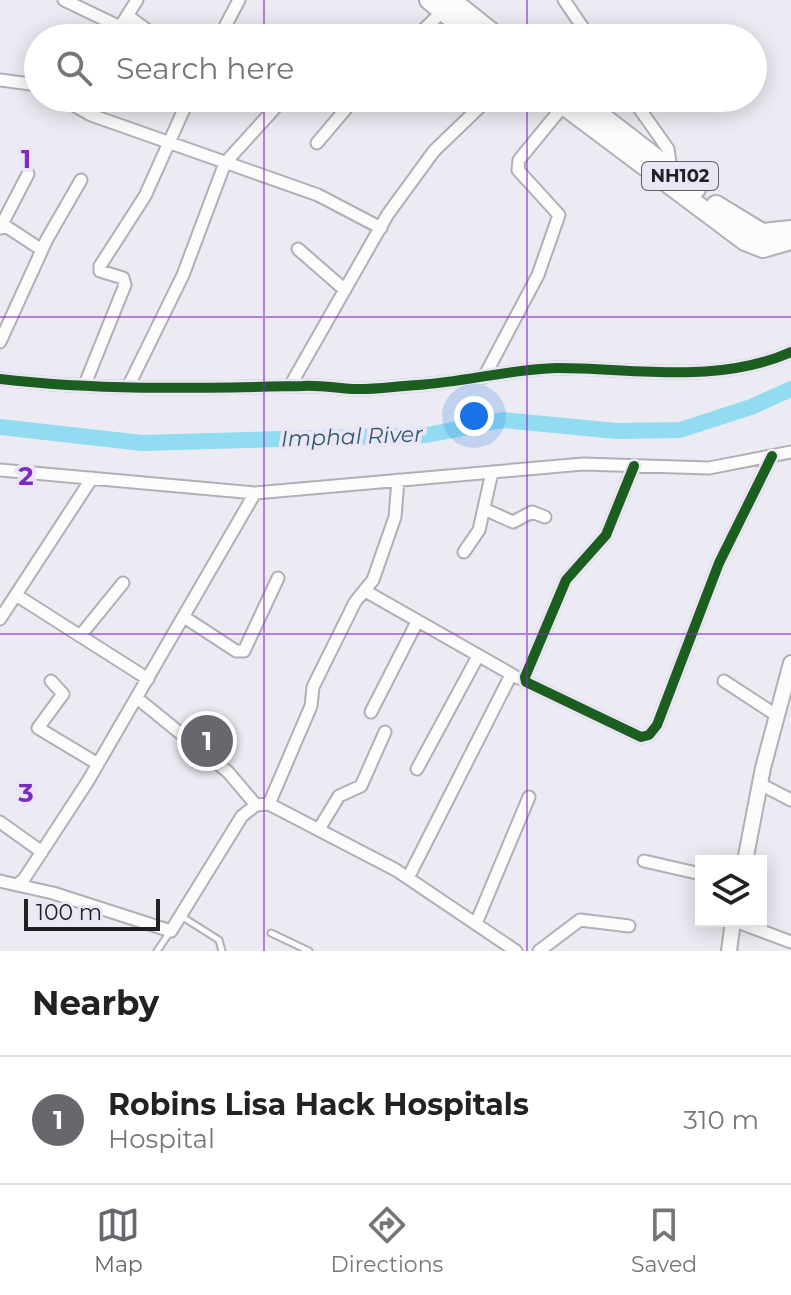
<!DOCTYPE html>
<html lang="en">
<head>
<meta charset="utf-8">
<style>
  :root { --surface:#fff; --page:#f2f2f2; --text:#222; --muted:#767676; --line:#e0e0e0; --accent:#69676d }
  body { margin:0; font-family:Montserrat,sans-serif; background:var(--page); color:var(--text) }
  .controls { position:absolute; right:24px; bottom:24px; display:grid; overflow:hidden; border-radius:0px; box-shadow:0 4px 20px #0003 }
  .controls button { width:72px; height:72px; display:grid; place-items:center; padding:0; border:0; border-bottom:2px solid var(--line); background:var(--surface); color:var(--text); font:40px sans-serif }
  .scale { position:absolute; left:24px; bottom:20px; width:136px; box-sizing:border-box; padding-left:8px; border:4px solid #222025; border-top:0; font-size:22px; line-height:28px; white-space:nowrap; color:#222025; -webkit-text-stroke:6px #ebe6f5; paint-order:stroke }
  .you { position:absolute; left:474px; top:416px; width:28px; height:28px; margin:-20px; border:6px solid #fff; border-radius:50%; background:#1a73e8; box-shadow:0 0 0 12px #1a73e833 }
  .badge { display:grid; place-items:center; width:52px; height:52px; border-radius:50%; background:var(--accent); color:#fff; font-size:26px; font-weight:700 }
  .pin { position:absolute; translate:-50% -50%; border:4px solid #fff; box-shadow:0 2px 8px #0006 }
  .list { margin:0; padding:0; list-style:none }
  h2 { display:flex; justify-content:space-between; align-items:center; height:104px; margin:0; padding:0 32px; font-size:34px }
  h2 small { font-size:26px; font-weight:400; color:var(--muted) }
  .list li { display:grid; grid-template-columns:52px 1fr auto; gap:24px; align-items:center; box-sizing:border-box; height:128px; padding:0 32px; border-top:2px solid var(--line) }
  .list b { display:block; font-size:30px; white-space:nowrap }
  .list p { margin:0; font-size:26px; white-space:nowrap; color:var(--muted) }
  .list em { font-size:26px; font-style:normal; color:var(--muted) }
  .icon { flex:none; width:44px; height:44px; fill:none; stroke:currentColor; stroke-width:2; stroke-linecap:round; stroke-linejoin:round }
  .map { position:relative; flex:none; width:791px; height:951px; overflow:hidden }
  .search { position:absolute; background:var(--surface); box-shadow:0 4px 20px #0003; left:24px; right:24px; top:24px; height:88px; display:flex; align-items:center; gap:20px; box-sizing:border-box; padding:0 28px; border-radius:44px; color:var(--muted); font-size:30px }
  .sheet { height:232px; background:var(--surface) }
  nav { display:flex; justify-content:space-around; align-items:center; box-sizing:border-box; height:112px; border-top:2px solid var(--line); background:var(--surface); font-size:22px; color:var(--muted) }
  nav a { display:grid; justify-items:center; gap:4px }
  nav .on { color:var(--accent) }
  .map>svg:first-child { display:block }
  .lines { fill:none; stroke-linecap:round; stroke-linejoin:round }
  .river { stroke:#91dcf1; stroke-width:16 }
  .service-casing { stroke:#b1afb6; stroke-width:9 }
  .minor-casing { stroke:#b1afb6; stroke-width:15 }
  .tertiary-casing { stroke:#b1afb6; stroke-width:18 }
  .trunk-casing { stroke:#b1afb6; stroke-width:22 }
  .service { stroke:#fcfcfd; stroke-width:5 }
  .minor { stroke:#fcfcfd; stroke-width:11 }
  .tertiary { stroke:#fcfcfd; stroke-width:14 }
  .trunk { stroke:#fcfcfd; stroke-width:18 }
  .cycleway-casing { stroke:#ebe6f5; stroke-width:15 }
  .cycleway { stroke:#1b5e20; stroke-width:10 }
  .grid { fill:none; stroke:#7b2cbf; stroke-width:2; stroke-opacity:0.55 }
  .labels { text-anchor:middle; stroke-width:8; stroke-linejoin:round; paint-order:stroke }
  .shield { fill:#ebe6f5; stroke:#5e5b63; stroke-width:2 }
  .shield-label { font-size:18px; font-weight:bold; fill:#222025 }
  .water-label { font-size:22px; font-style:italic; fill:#2e5d69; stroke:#ebe6f5 }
  .grid-label { font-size:26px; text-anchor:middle; font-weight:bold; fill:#7b2cbf; stroke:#ebe6f5; stroke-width:8; stroke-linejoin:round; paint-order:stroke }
</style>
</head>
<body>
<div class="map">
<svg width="791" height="951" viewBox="0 0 791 951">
  <rect width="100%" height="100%" fill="#eceaf2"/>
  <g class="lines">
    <path class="river" d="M0,427L142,443L427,435L503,420L616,431L680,430L751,407L791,389"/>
    <g class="service-casing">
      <path id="service" d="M181,916L219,940L222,951
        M271,933L309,951
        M157,951L170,932"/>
    </g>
    <g class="minor-casing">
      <path id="minor" d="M64,0L120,27L137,0
        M564,0L590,38
        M128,16L158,38
        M219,38L239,0
        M415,38L443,11
        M0,80L38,85
        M61,98L91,115L318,195L381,228
        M632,98L668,149L671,169
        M317,143L355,98
        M0,228L28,174
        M0,228L7,227L42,250
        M298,249L345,290
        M0,342L47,239L81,180
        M484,377L538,275L559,215L518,170L519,160L564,105
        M0,379C100,391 203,388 303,386C319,385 336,388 352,389C374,390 396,386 418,385C465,382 511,369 557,368C635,368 717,385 791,352
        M85,384L125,285L123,278L100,271V266L145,196L189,98
        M290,386L388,214L434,151L489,98
        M128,387L183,275L225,163L284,98
        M634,466L606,535L566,580L525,677L526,682L641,737L649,735L657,725L719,563L772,456
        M0,470L255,493L583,464L709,468L791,452
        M484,509L513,522L532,512L545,517
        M464,552L479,530L492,472
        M367,592L518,678
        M16,595L148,679
        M184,617L236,651H244L278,578
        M0,619L92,478
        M80,636L123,583
        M51,681L63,694L38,728L98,764
        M724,681L776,715
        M137,698L228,772L256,805
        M371,712L417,622
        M417,769L477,658
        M760,784L791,800
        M269,804L311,706L313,687L355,602L373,580L395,517L398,480
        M0,822L42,852
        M319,829L339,796L361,786L385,732
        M644,861L701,874
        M408,878L511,675
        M0,881L17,885L24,879L88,781L255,493
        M17,885L53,893L171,931L242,816L256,805L269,804L396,870L516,951
        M477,921L529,797
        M735,921L791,942
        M539,951L580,920L629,926"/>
    </g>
    <g class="tertiary-casing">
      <path id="tertiary" d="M745,861L763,768L791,663
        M729,951L733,921"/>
    </g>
    <g class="trunk-casing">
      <path id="trunk" d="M429,0L476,38
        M451,0L499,38
        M554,98L745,241L763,248L791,240
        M578,98L696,189
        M716,205L762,233L791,230"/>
    </g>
    <use href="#service" class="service"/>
    <use href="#minor" class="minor"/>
    <use href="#tertiary" class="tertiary"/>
    <use href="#trunk" class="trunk"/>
    <g class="cycleway-casing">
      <path id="cycleway" d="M0,379C100,391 203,388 303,386C319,385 336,388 352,389C374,390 396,386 418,385C465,382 511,369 557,368C635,368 717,385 791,352
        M634,466L606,535L566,580L525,677L526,682L641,737L649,735L657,725L719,563L772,456"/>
    </g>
    <use href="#cycleway" class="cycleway"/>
  </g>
  <path class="grid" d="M264,0V38M527,0V38M264,98V951M527,98V951M0,317H791M0,634H791"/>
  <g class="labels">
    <rect class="shield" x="642" y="162" width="76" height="28" rx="6"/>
    <g class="shield-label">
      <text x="680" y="182">NH102</text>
    </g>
    <g class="water-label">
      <text transform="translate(352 436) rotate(-2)" y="8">Imphal River</text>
    </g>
  </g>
  <g class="grid-label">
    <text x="26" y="168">1</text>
    <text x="26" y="485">2</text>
    <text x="26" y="802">3</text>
  </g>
</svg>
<div class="controls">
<button><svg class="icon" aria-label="layers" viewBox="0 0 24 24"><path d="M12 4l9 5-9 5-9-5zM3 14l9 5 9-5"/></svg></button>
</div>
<div class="scale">100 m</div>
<div class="you"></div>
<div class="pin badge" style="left:207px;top:741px">1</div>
<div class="search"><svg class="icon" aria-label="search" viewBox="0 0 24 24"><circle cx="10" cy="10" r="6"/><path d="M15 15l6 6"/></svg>Search here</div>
</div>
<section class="sheet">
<h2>Nearby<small></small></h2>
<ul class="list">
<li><span class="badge">1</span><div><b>Robins Lisa Hack Hospitals</b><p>Hospital</p></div><em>310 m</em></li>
</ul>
</section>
<nav>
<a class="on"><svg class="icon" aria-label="map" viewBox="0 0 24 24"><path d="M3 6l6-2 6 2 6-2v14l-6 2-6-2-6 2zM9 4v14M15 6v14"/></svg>Map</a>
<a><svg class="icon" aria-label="directions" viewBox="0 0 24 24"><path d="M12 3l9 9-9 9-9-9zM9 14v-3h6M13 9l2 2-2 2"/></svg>Directions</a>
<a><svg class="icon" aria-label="saved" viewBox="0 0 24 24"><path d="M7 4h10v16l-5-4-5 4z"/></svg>Saved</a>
</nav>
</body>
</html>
